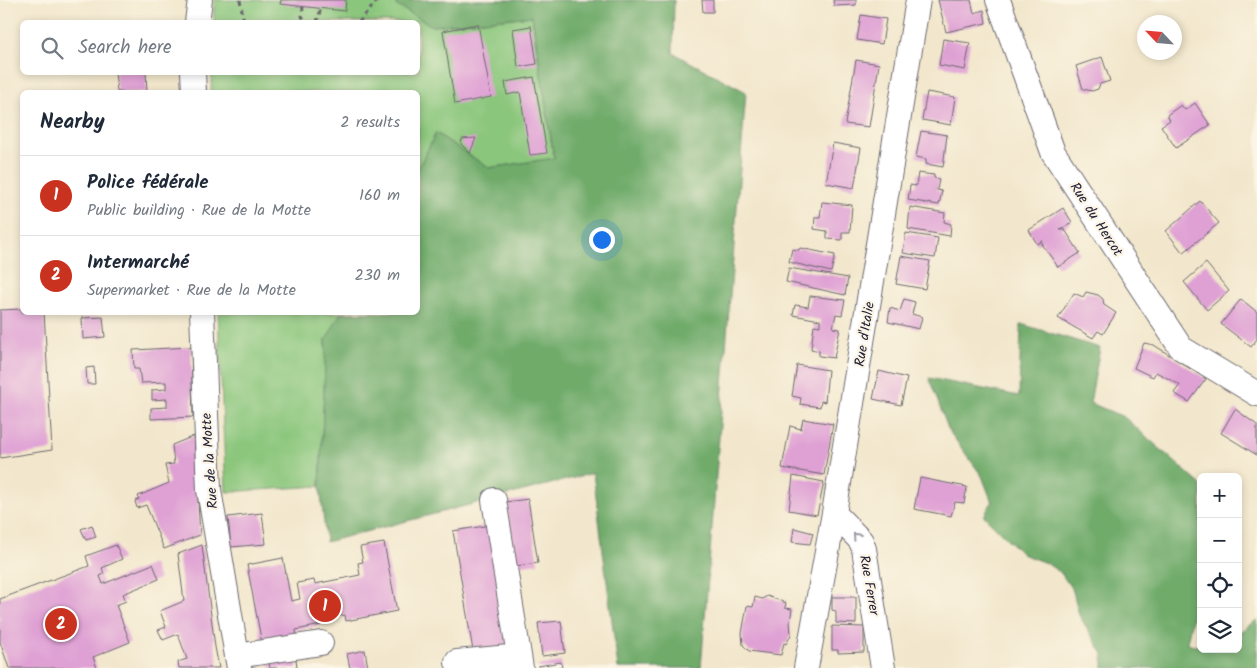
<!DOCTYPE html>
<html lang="en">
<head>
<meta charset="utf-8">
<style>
  :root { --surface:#fff; --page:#f2f2f3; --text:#1f2937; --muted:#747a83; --line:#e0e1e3; --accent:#c8321e }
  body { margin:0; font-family:Kalam,sans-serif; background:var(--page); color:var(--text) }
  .controls { position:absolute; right:15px; bottom:15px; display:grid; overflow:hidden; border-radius:8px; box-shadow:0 2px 8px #0003 }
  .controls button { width:45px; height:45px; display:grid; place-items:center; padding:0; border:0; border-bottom:1px solid var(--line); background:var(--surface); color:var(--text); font:25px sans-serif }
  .compass { position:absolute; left:1137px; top:15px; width:45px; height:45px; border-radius:50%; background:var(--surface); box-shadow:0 2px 8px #0003; rotate:296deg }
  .you { position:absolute; left:601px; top:239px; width:18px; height:18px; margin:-12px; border:4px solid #fff; border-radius:50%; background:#1a73e8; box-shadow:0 0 0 8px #1a73e833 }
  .badge { display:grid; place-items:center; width:32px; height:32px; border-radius:50%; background:var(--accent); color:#fff; font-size:16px; font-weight:700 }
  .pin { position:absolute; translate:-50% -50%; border:2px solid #fff; box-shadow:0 1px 5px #0006 }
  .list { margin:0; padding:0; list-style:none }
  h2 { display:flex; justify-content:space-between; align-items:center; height:65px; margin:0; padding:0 20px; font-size:21px }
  h2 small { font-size:16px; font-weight:400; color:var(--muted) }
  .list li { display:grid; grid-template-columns:32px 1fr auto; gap:15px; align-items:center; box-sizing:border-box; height:80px; padding:0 20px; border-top:1px solid var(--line) }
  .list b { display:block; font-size:19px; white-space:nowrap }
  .list p { margin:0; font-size:16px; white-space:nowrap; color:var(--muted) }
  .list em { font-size:16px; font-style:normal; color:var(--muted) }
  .icon { flex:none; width:28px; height:28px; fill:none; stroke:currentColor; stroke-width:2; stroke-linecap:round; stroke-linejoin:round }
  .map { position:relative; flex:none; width:1257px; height:668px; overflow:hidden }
  .search { position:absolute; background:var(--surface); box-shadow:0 2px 8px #0003; left:20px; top:20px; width:400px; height:55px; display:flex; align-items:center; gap:12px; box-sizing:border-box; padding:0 18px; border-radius:8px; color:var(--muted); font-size:19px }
  .panel { position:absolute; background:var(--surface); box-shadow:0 2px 8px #0003; left:20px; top:90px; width:400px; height:225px; border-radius:8px }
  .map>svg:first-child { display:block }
  .green { fill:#8ac67b; stroke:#56745b }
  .forest { fill:#6fab6b; stroke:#486653 }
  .building { fill:#dfa0d4 }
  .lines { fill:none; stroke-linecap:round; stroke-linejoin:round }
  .minor-casing { stroke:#6b676e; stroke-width:26 }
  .path { stroke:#6b676e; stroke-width:3; stroke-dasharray:4 4; stroke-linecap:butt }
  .minor { stroke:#fff; stroke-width:24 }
  .oneway { stroke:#9c9ca7 }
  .labels { text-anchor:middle; stroke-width:4.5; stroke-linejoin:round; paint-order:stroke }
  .street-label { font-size:14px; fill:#22223b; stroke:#fcf5e5 }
</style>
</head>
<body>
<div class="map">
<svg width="1257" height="668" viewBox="0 0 1257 668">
  <rect width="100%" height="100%" fill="#fcf5e5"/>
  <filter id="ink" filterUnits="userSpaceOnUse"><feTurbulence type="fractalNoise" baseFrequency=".02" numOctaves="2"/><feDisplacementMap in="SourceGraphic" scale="10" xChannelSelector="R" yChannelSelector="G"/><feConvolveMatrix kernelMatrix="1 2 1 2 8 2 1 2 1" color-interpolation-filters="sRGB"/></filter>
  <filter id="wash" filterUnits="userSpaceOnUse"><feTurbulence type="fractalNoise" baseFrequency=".0096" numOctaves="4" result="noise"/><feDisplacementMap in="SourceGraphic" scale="20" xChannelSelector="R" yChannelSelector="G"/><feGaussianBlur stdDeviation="1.12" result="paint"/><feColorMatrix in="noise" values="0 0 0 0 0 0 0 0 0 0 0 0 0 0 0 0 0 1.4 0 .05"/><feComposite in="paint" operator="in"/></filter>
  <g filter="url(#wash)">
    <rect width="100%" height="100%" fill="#f2e7cc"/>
    <path class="green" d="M214,0H397L396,5L433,26L532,16L554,159L488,168L436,133L418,169V92H211L212,73L418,72V22H214Z
      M218,313H341L326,341L320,486L226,492Z"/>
    <path class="forest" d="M397,0H674L673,53L746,92L701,668H618L593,473L326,542L320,486L326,340L341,313L418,312V169L436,133L489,168L554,158L532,16L432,26L396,5Z
      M1021,324L1100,348L1090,403L1124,417L1201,485V575L1187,643L1201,647V649H1238V633L1257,620V668H1103V654L1079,615L1073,591L1061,573L1046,563L1022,554L984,516L992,502L982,476L949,431L929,378L1019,396Z"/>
    <g id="blocks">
      <path class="building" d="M281,0H346L345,11L280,4Z
        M702,0H713V12H703Z
        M833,0H856V5L834,6Z
        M938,0H971L974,13L984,10L986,23L946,32Z
        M861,15L886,19L882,44L857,40Z
        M478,24L491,97L455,104L443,31Z
        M531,26L537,64L518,67L513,29Z
        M943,39L970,43L965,70L939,65Z
        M1102,57L1110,81L1100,84L1098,89L1092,91L1083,89L1076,66Z
        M856,60L879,64L869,127L845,124Z
        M115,72H146L147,92H117Z
        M534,77L547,153L530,155L520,92L507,95L505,82Z
        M927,92L955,97L951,125L922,120Z
        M1195,103L1210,125L1176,148L1161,126L1170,120L1167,115L1181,105L1185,110Z
        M921,131L947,135L943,167L926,164V159L916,157Z
        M476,138L470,153L461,144L462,139Z
        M833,143L861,148L854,188L826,183Z
        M918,173L934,175V178L939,179L937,190L942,191L939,205L908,200L910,185L916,186Z
        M1200,201L1219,223L1183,253L1166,231Z
        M822,202L852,205L850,232H842V240L827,239V231L814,229L815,217H820Z
        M910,207L945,213L944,222L951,224L950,236L908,229Z
        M1063,208L1072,222L1060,230H1065L1080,253L1058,267L1042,244L1043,241L1037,244L1029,230Z
        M906,233L938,238L935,258L903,253Z
        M800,248L835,255L831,272L789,262L792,249L799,250Z
        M901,256L930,261L925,289L896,284Z
        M1206,263L1229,291L1207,310L1184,282Z
        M789,268L848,278L845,295L786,282Z
        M1086,292L1098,295L1103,299L1104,305L1116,313L1103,334L1098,331L1093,338L1058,318L1074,293L1083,297Z
        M810,296L845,300L842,315L836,314L833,328L840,329L834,358L819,356V351L811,349L814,325L820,326V320L793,315L795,305L808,307Z
        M904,299L915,302L912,314L922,317L919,329L888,322L890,308L900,311Z
        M1241,299L1257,312V339L1251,347L1221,324Z
        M22,309V312H44L52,450L0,458V310Z
        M103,317L105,337L83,339L82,318Z
        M1144,343L1154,345L1206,379L1189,402L1174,393L1180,385L1156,372L1153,377L1134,368Z
        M191,347L193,417L151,419V408L167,407V399L152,400V390L166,389V382L141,383L139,369H134L133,350Z
        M797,365L828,370L825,402L821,401L820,407L800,404L801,398L792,396Z
        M94,367L95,384H87L86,368Z
        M879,371L907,378L901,405L873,399Z
        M1235,409L1257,425V455L1221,433Z
        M803,419L833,424L824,475L782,468L790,426L801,429Z
        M194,436L200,535L164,549L146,505L137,508L135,501L139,499L138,496L169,483L165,465L174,464L172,445Z
        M793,476L824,482L817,515L789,510Z
        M920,478L967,487L964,503L955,502L951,516L914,509Z
        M528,499L538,563L516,566L506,502Z
        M262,513L266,544L231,547L228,517Z
        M92,525L96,537L86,540L81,529Z
        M491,525L510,645L473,651L453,531Z
        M794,528L813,533L810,544L792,542Z
        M384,543L397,611L346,621L345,615L320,619L321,625L296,630L297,638L290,660L296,659L297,668H270L269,663L275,662L271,642L262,644L247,565L283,558L291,601L300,599L297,583L314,580L315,584L360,575L358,563L363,562L360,547Z
        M116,545L122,559L102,568L104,574L100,576L103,584L153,564L159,579L123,594L126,601L116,605L130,642L93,657L97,668H9L0,642V599L89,566L86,556Z
        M202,545L215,647L219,668H179L178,662L187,659L178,634L163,640L158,630L166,627L160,611L184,601L178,554Z
        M767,596L786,603L785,608L792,609L790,621L791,635L786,644L784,643L781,655L749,651L743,645L742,633L747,606L753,607L755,597L762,599Z
        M832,597H856V624L836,623V611L832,610Z
        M561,621L565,653L542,656L538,623Z
        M832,626L864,627V652L838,653V650H832Z
        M365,650L368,668H350L347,654Z
        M561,662L562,668H539L538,666Z"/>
    </g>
  </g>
  <g filter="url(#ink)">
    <use href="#blocks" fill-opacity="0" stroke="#6b676e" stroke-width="1"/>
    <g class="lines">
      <g class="minor-casing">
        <path id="minor" d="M998,0L1053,152L1181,348L1257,394
          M197,22L200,0
          M193,72L194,92
          M202,312L209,490L239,668
          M494,500L521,668
          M834,513L861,541L864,549L883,668
          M237,656L321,643
          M457,662L519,656
          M806,668L834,513L918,0"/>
      </g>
      <path class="path" d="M240,0L244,22
        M303,7L302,16L305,22
        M317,22L321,8
        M359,22L378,0"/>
      <use href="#minor" class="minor"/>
    </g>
    <defs><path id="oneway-chevron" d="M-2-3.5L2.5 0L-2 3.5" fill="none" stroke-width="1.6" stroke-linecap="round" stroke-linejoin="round" transform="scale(1.25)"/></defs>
    <use class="oneway" href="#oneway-chevron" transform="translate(856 536) rotate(-132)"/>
  </g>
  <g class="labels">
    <g class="street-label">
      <text transform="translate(1097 219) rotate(57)" y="5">Rue du Hercot</text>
      <text transform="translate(864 334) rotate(-81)" y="5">Rue d'Italie</text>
      <text transform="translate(209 461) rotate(-94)" y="5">Rue de la Motte</text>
      <text transform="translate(870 585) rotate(80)" y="5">Rue Ferrer</text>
    </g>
  </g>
</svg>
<div class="controls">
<button>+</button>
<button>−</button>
<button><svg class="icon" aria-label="locate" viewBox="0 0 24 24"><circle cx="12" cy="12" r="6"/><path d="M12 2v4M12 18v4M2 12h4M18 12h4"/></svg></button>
<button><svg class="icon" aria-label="layers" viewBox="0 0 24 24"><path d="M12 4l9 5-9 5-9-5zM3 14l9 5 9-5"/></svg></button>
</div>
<svg class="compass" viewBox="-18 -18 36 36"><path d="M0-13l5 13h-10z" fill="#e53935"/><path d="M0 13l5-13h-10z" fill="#747a83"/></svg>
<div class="you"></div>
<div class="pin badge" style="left:325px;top:606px">1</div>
<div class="pin badge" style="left:61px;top:624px">2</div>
<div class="search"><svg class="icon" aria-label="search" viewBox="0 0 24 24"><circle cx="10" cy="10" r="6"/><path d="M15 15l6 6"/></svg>Search here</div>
<section class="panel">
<h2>Nearby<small>2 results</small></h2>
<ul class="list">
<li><span class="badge">1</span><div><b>Police fédérale</b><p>Public building · Rue de la Motte</p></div><em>160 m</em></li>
<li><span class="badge">2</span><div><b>Intermarché</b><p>Supermarket · Rue de la Motte</p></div><em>230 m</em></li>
</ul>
</section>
</div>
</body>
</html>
